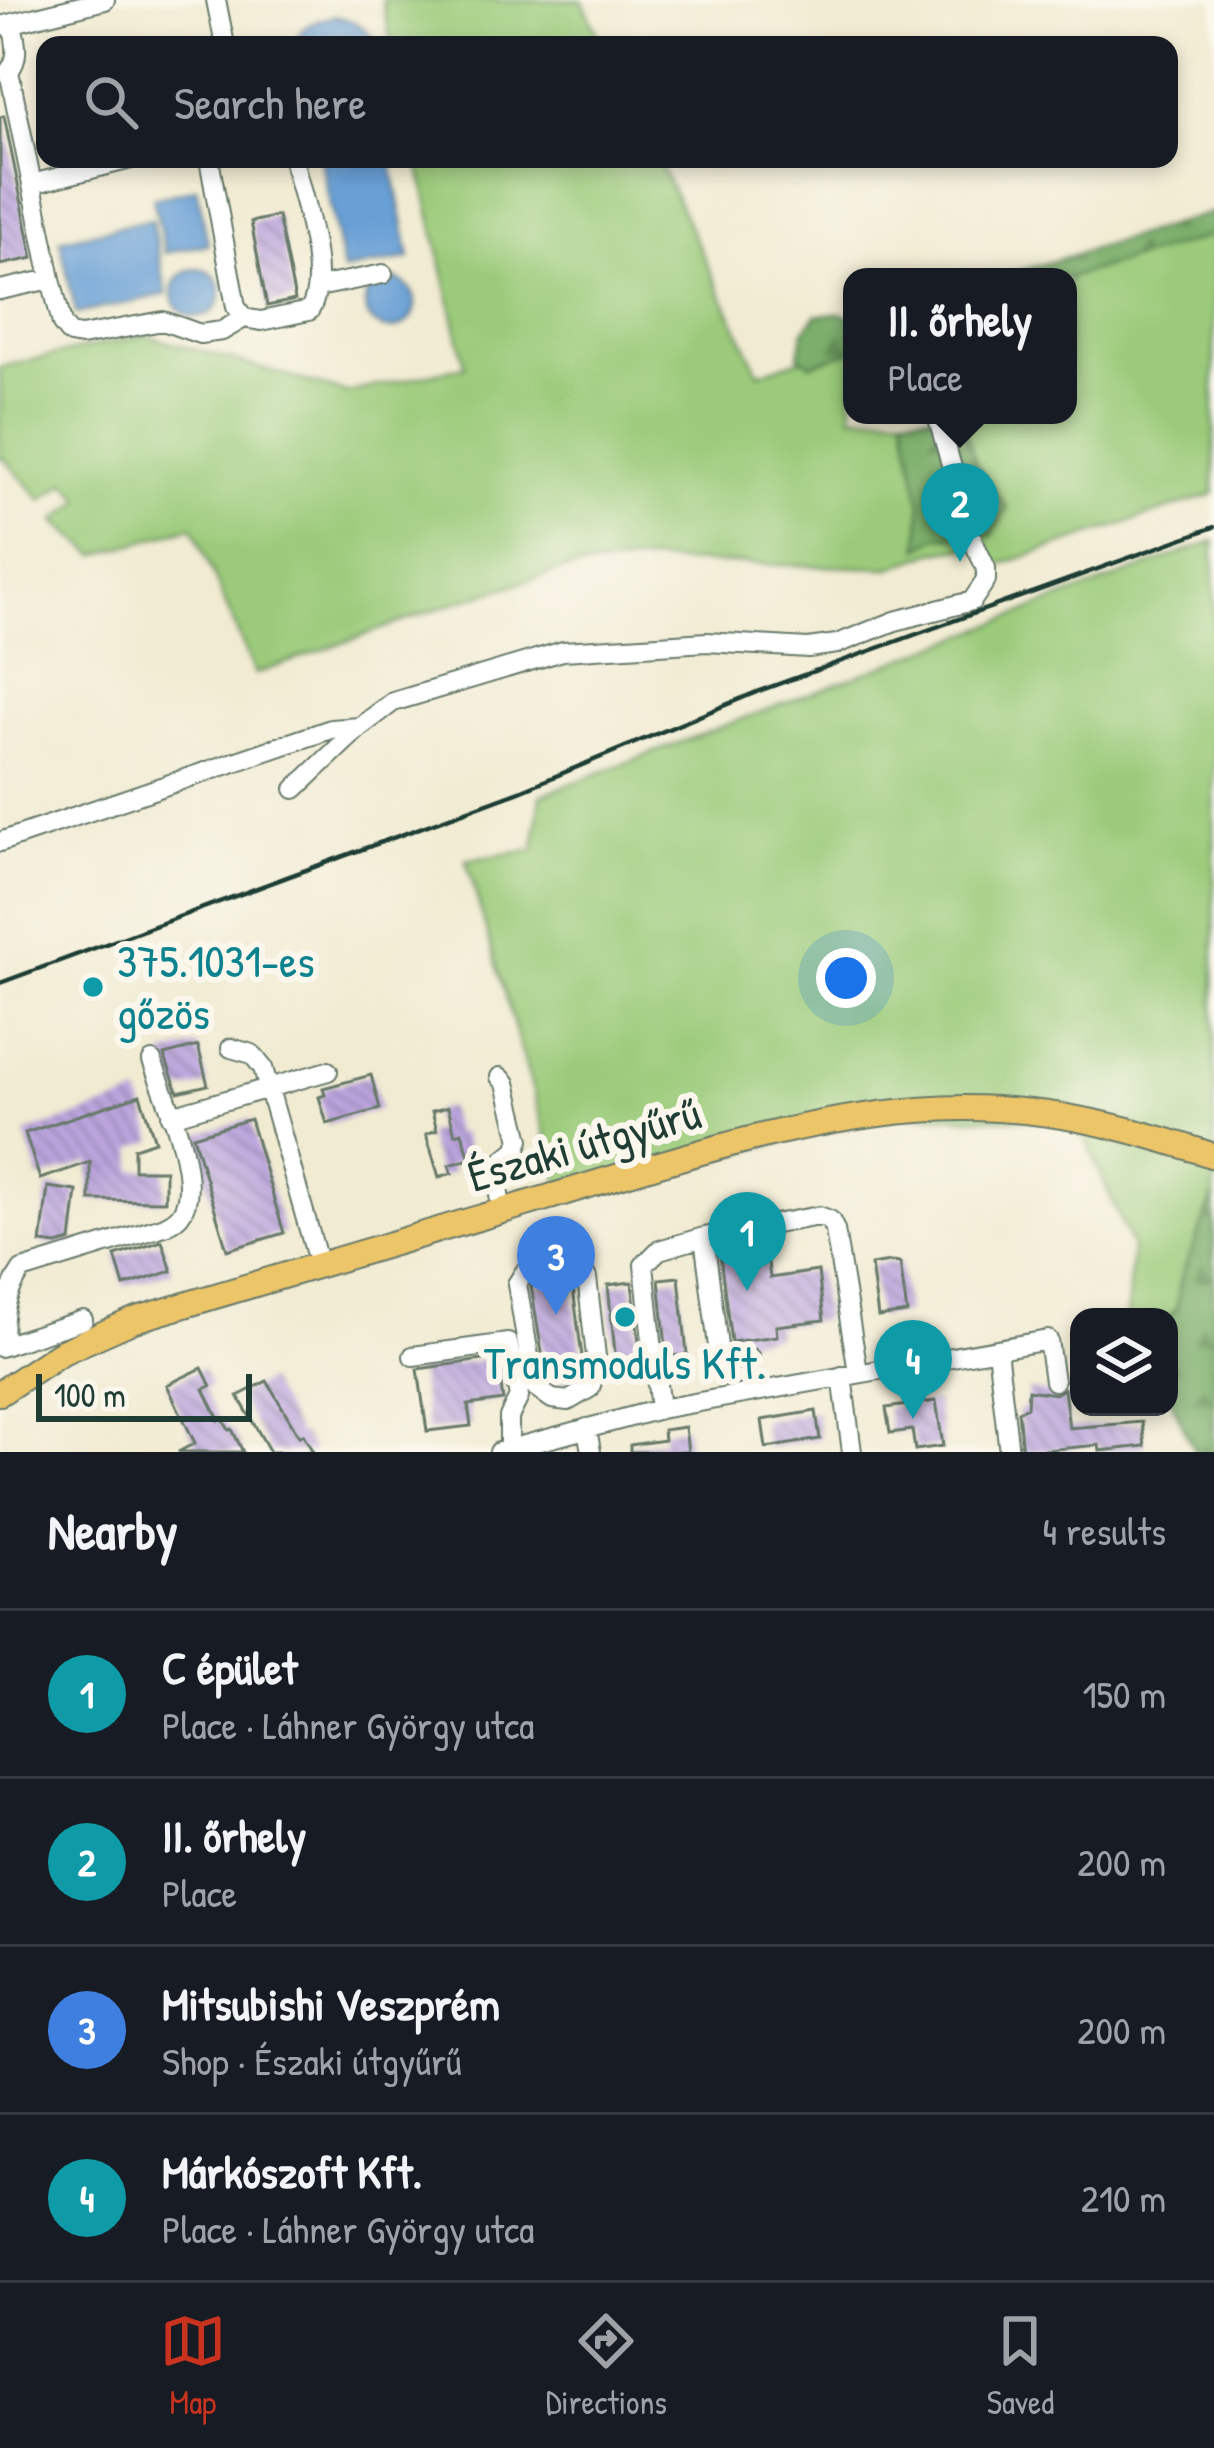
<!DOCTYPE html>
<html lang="en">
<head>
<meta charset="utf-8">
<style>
  :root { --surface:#171b24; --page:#242831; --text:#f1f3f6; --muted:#9ea1a6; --line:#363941; --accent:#c8321e }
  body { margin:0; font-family:"Patrick Hand",sans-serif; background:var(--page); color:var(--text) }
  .controls { position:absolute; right:36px; bottom:36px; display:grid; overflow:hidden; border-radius:24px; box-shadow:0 6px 18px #0003 }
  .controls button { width:108px; height:108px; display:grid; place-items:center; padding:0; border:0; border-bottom:3px solid var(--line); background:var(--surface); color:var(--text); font:60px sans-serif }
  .scale { position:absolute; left:36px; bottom:30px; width:216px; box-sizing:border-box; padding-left:12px; border:6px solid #1f3d34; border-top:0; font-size:33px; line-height:42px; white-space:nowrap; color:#1f3d34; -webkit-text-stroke:9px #fbf7ec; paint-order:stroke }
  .you { position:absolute; left:846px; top:978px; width:42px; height:42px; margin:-30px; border:9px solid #fff; border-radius:50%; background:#1a73e8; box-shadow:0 0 0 18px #1a73e833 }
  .badge { display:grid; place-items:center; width:78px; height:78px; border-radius:50%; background:var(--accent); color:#fff; font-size:39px; font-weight:700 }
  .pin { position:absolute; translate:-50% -99px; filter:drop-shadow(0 3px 6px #0008) }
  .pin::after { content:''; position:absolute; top:63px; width:42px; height:36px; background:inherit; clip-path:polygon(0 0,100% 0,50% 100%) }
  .popup { position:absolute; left:843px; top:268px; width:234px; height:156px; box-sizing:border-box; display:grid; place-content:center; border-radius:24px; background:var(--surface); filter:drop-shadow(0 3px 9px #0005); font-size:39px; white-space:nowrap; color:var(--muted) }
  .popup b { font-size:45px; color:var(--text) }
  .popup::after { content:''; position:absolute; left:50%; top:100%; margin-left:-24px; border:24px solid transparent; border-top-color:var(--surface) }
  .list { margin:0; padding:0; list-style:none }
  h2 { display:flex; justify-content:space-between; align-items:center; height:156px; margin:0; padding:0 48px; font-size:51px }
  h2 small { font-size:39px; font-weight:400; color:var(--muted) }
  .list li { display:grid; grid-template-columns:78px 1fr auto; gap:36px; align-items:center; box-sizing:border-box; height:168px; padding:0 48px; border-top:3px solid var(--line) }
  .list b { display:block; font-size:45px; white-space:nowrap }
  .list p { margin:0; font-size:39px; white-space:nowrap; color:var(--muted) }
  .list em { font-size:39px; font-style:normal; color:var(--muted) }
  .icon { flex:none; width:66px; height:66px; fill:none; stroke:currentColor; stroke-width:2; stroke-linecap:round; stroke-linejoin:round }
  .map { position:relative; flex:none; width:1214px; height:1452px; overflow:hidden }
  .search { position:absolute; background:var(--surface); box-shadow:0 6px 18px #0003; left:36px; right:36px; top:36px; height:132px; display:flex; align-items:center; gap:30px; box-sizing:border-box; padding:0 42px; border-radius:24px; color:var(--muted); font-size:45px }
  .sheet { height:828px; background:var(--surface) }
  nav { display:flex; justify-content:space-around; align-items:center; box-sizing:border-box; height:168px; border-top:3px solid var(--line); background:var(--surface); font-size:33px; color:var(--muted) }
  nav a { display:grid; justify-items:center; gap:6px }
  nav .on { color:var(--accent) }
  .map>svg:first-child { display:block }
  .green { fill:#9bcb7a; stroke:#5d8457; stroke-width:3 }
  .forest { fill:url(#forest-firs); stroke:#4e764f; stroke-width:3 }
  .water { fill:#679fd5; stroke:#436e84; stroke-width:3 }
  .building { fill:url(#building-back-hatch) }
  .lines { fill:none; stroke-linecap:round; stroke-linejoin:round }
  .minor-casing { stroke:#687a6b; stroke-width:22 }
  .major-casing { stroke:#687a6b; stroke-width:28 }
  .minor { stroke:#fff; stroke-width:18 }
  .major { stroke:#edc569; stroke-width:24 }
  .rail { stroke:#1f3d34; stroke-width:4.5 }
  .culture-dot { fill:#0f9aa8; stroke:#fbf7ec; stroke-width:4.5 }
  .labels { text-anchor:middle; stroke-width:12; stroke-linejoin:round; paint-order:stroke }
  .culture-label { font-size:45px; fill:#0d838f; stroke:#fbf7ec; text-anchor:start }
  .street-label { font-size:45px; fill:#1f3d34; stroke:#fbf7ec }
</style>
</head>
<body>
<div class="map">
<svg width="1214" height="1452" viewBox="0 0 1214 1452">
  <defs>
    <pattern id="forest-firs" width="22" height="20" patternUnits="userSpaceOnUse" patternTransform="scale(3)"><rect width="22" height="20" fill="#7caf6a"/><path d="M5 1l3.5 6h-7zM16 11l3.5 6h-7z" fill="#659058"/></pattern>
    <pattern id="building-back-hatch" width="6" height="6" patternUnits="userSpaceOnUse" patternTransform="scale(3)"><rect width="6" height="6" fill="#bba4dd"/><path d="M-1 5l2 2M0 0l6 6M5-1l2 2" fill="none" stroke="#9787b4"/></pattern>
  </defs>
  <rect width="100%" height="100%" fill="#fbf7ec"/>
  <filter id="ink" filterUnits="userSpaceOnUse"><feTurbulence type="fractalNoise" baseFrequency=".00833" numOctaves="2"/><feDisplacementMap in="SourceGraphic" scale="24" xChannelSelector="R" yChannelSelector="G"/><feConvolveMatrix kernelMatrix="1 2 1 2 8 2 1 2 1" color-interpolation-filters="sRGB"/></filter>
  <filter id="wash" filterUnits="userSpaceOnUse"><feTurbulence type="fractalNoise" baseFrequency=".004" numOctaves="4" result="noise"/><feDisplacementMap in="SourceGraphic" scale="48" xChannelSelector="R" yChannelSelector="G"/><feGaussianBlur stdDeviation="2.7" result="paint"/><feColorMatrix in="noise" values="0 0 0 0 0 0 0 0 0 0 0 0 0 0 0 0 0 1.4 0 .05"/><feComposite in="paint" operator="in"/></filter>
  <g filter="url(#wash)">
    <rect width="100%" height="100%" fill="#f1ebd2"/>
    <path class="green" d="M382,0H582L603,45H392Z
      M418,159H657L759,373L852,342V415H1068V277L1214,223V494L997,566L986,545L933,552L891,568L642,561L567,569L457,602L255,674L193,526L96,555L55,521L82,500L66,482L42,500L3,458L0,459V367L145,335L347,393L465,366Z
      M1214,541V1196L1181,1277L1176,1310L1168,1317H1127L1132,1248L1079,1122L898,1114L563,1195L466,860L534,850L541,795Z"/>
    <path class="forest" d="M1214,212V234L1201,239L1068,278L1001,277Z
      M840,313L852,318V351L811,364L799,356L803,332L816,315Z
      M904,415H958L978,467L1007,508L991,536H939L919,548L921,505Z
      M1214,1196V1452H1195L1169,1396L1168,1317L1176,1310L1181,1277Z"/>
    <path class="water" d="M334,16C354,20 367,26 377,45H293C301,26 314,21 334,16Z
      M321,159H391L410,258L343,271Z
      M197,188L208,244L165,253L153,198Z
      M151,219L167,294L76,314L60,240Z
      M173 293a24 24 0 1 1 48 0a24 24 0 1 1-48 0Z
      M365 304a25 25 0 1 1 50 0a25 25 0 1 1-50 0Z"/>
    <g id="blocks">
      <path class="building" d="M4,116L33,258L0,265V117Z
        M278,216L295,300L267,306L251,222Z
        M198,1046L208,1085L178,1092L164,1055Z
        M371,1075L380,1109L327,1124L319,1097L325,1095L323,1088Z
        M140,1095L155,1141L134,1148V1170H165V1201L90,1200V1162L40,1179L25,1133Z
        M448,1107L455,1134L462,1132L470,1159L449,1165L452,1173L439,1177L426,1134L437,1130L432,1111Z
        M250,1119L284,1233L227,1250L193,1136Z
        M48,1187L77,1191L71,1241L57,1245L41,1243Z
        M765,1240L770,1278L818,1271L824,1320L776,1326L777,1336L731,1342L719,1248Z
        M162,1241L172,1271L124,1286L115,1256Z
        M890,1262L900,1263L907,1313L878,1317L871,1265Z
        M679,1277L687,1354L667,1357L659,1279Z
        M572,1281L583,1364L575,1378L557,1381L546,1377L531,1286Z
        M632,1282L641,1359L616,1362L608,1285Z
        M497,1358L503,1400L468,1405L471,1426L427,1431L418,1369Z
        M202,1368L211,1386L204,1389L219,1420L222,1418L229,1430L232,1429L243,1452H178L195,1443L167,1385Z
        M267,1381L299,1436L303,1434L313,1452H270L238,1396Z
        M1064,1389L1069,1428L1142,1422L1145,1446L1100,1451L1099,1445L1022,1452L1018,1411L1027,1407L1028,1390L1055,1394Z
        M936,1401L943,1446L915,1450L912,1430L890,1433L886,1408Z
        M816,1411L820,1439L766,1448L762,1420Z
        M685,1427L688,1452H630V1445L664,1440L663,1430Z"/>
    </g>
  </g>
  <g filter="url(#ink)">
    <use href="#blocks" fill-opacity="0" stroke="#687a6b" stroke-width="3"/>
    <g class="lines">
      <g class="minor-casing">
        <path id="minor" d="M216,0L225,45
          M5,25L105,0
          M209,159L236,307L244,318L261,321L309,311C331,278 302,198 293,159
          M32,184L131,159
          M51,279L62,324L70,334L81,336L163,321L200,334L222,331L244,318
          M318,287L383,274
          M0,290L51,279L9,71C21,57 15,40 12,23
          M295,789L360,727L393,702L563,651L707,642L808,648L837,644L895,621L972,601L986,580V568L973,541L937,415
          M0,842L331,729L360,727
          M231,1048L252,1054L263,1068L319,1265
          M500,1077L506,1083L520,1140L516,1150L494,1168L502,1211
          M171,1116L328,1071
          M570,1267L582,1269L587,1278L597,1365L590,1388L568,1401L552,1399L534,1386L517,1284L524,1273Z
          M4,1346C2,1316 4,1296 22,1270L165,1226C170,1223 176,1220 180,1215C205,1184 164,1094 152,1061
          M0,1347L83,1320
          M997,1349L1009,1452
          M653,1350L644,1265L659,1250L704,1237
          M413,1356L508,1343L519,1397L509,1417V1449
          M750,1358L720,1362L704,1237L819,1216L830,1220L835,1230L858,1372
          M654,1359L660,1409
          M842,1376L852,1452
          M587,1428L591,1452
          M499,1452L660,1409L1048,1340L1054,1381"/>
      </g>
      <g class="major-casing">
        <path id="major" d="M0,1393L60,1353L134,1320C277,1277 420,1235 563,1193C693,1154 828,1109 964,1108C1051,1108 1132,1128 1214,1156"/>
      </g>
      <use href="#minor" class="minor"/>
      <use href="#major" class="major"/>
      <path class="rail" d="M0,983L520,791L759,691L1214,527"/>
    </g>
  </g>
  <g class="culture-dot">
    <circle cx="93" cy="987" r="12"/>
    <circle cx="625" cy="1317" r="12"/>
  </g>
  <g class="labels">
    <g class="culture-label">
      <text x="117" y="977">375.1031-es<tspan x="117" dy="52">gőzös</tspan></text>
      <text x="625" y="1379" text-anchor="middle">Transmoduls Kft.</text>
    </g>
    <g class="street-label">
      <text transform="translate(584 1144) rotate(-16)" y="16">Északi útgyűrű</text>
    </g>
  </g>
</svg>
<div class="controls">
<button><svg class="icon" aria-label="layers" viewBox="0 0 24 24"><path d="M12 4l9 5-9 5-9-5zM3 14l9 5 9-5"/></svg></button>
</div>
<div class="scale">100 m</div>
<div class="you"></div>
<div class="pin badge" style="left:747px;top:1291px;background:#0f9aa8">1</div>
<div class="pin badge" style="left:960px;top:562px;background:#0f9aa8">2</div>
<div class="popup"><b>II. őrhely</b>Place</div>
<div class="pin badge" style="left:556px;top:1315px;background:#3f7fe0">3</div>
<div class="pin badge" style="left:913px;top:1419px;background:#0f9aa8">4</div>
<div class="search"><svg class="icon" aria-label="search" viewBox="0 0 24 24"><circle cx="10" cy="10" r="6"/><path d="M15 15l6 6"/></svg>Search here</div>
</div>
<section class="sheet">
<h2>Nearby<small>4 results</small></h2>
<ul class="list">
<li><span class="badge" style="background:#0f9aa8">1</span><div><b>C épület</b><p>Place · Láhner György utca</p></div><em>150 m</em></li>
<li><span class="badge" style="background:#0f9aa8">2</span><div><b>II. őrhely</b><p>Place</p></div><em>200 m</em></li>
<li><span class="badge" style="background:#3f7fe0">3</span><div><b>Mitsubishi Veszprém</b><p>Shop · Északi útgyűrű</p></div><em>200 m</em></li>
<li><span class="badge" style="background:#0f9aa8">4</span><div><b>Márkószoft Kft.</b><p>Place · Láhner György utca</p></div><em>210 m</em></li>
</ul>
</section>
<nav>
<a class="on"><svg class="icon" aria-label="map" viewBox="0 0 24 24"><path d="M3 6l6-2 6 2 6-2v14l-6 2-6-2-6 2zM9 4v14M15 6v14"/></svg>Map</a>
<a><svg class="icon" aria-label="directions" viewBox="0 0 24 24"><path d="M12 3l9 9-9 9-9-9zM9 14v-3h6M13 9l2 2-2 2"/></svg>Directions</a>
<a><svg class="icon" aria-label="saved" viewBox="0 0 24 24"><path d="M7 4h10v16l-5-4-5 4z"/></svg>Saved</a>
</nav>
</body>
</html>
